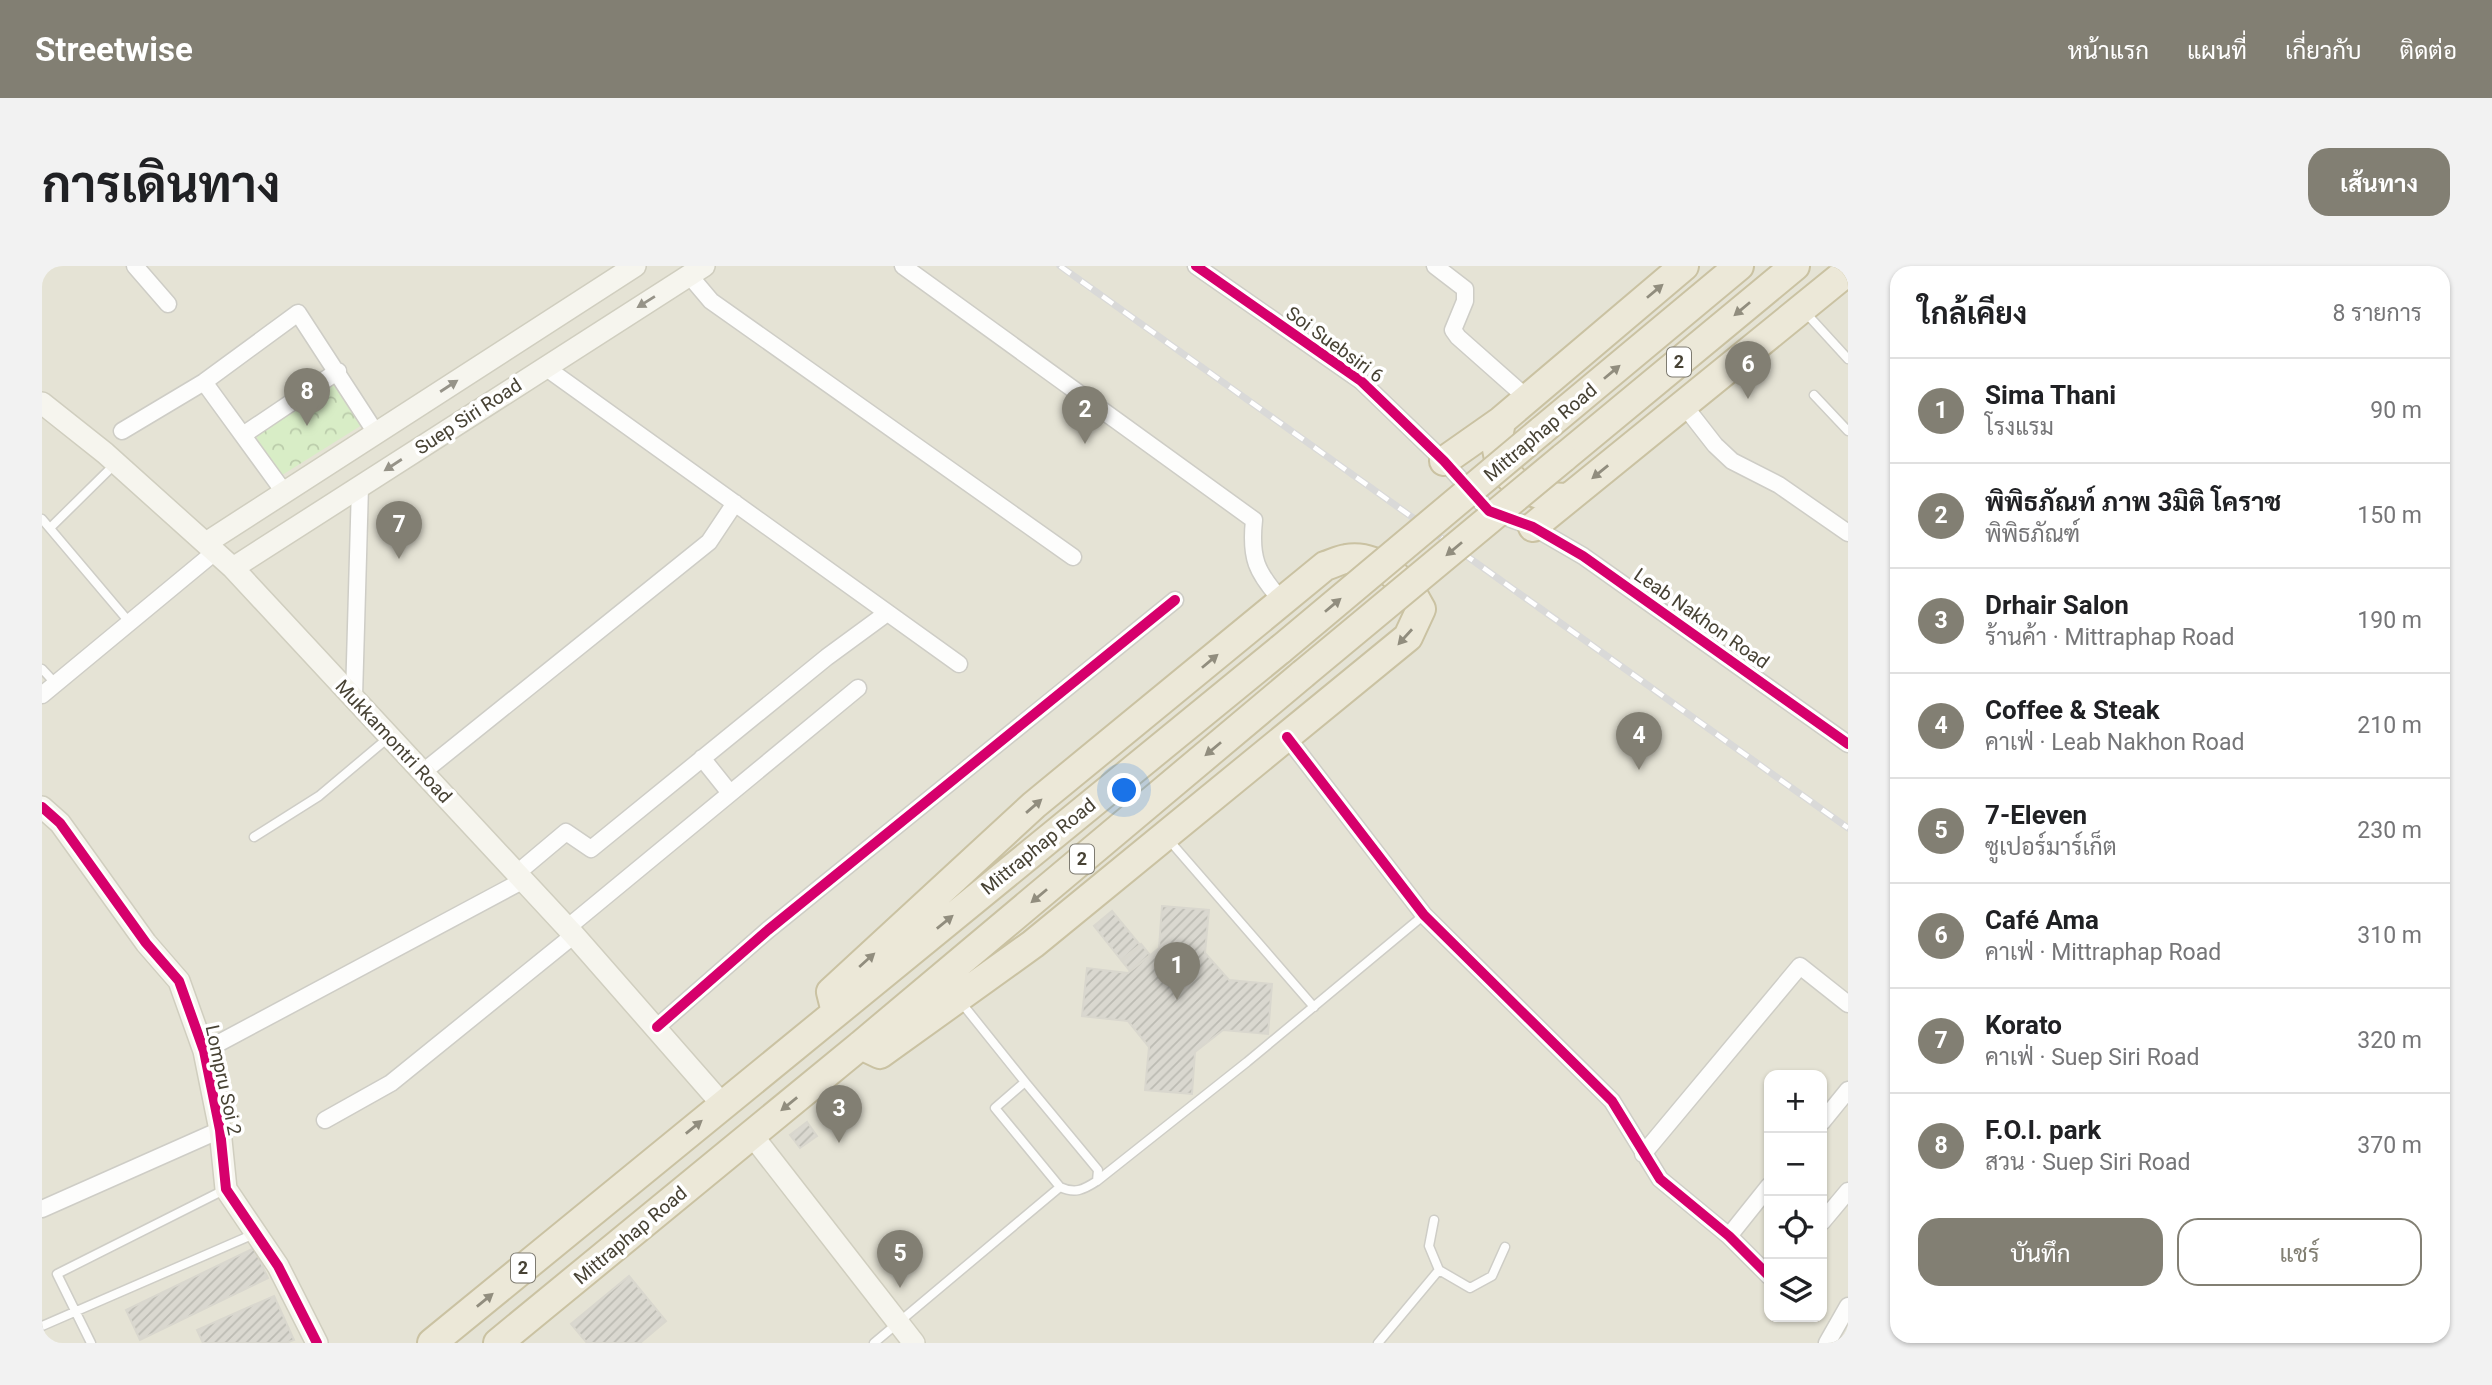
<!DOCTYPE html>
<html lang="th">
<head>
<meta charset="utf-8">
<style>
  :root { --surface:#fff; --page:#f2f2f2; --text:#202124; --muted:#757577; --line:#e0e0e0; --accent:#827f73 }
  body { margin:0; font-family:Roboto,Sarabun,sans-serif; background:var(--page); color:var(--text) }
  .controls { position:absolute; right:21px; bottom:21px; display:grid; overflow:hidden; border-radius:14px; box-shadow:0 2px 5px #0004 }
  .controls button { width:63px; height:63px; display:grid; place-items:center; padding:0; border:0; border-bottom:2px solid var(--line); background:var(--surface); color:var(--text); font:35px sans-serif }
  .you { position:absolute; left:1083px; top:525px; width:24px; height:24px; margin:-18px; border:5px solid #fff; border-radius:50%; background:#1a73e8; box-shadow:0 0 0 10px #1a73e833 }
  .badge { display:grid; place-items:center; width:46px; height:46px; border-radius:50%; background:var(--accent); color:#fff; font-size:23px; font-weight:700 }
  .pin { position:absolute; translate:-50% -58px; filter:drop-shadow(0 2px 4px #0008) }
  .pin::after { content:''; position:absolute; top:37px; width:24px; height:21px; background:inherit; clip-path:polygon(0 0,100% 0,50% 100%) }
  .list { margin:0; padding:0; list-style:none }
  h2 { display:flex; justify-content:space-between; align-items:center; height:91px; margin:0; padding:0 28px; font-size:30px }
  h2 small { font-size:23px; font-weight:400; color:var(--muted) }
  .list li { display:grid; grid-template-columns:46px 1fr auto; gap:21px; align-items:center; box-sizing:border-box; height:105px; padding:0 28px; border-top:2px solid var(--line) }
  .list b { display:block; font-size:26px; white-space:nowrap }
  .list p { margin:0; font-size:23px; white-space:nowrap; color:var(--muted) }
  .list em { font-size:23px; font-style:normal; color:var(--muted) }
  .actions { display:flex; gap:14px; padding:21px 28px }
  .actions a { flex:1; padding:16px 0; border:2px solid var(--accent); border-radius:21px; text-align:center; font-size:24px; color:var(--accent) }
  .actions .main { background:var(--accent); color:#fff }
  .icon { flex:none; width:38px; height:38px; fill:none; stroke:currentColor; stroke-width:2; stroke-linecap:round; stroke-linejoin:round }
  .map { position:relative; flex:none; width:1806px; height:1077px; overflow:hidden; border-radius:21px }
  header { display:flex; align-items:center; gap:42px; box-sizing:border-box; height:98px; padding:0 35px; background:var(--accent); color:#fff }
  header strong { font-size:33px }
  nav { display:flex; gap:38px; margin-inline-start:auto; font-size:24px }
  .intro { display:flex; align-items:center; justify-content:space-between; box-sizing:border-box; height:168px; padding:0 42px }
  h1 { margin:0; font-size:49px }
  .button { padding:18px 32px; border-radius:21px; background:var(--accent); color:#fff; font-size:24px; font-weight:700 }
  main { display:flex; gap:42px; padding:0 42px }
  aside { flex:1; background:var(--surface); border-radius:21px; box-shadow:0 2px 5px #0004 }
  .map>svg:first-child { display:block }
  .residential { fill:#e5e3d5; fill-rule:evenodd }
  .park { fill:url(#park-crowns) }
  .building { fill:url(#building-hatch); stroke:#d9d7ce; stroke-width:2 }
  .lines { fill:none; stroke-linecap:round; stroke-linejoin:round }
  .lane-casing { stroke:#cecdc6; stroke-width:11 }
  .street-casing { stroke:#cecdc6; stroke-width:19 }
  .secondary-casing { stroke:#d0cebf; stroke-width:24 }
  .highway-casing { stroke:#cac2a2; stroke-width:32 }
  .lane { stroke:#fdfdfc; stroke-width:8 }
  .street { stroke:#fdfdfc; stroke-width:16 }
  .secondary { stroke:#f6f5ee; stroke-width:21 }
  .highway { stroke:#ece8d8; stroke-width:28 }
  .rail-casing { stroke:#d9d9d8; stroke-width:7 }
  .rail { stroke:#fff; stroke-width:4.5; stroke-dasharray:13; stroke-linecap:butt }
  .highway-bridge-casing { stroke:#cac2a2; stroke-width:32; stroke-linecap:butt }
  .highway-bridge { stroke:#ece8d8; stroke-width:28 }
  .cycleway-casing { stroke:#fff; stroke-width:15 }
  .cycleway { stroke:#d6006c; stroke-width:10 }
  .oneway { fill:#918d7e }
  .oneway2 { fill:#969388 }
  .labels { text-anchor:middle; stroke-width:7; stroke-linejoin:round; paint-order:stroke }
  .shield { fill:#fff; stroke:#7e7b71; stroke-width:2 }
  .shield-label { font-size:18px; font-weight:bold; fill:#474234 }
  .street-label { font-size:19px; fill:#474234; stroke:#fff }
</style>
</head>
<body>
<header>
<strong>Streetwise</strong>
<nav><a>หน้าแรก</a><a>แผนที่</a><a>เกี่ยวกับ</a><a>ติดต่อ</a></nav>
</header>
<div class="intro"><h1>การเดินทาง</h1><a class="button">เส้นทาง</a></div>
<main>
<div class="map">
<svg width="1806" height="1077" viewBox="0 0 1806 1077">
  <defs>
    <pattern id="park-crowns" width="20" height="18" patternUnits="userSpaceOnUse" patternTransform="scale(1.75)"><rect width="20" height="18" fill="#d8edc6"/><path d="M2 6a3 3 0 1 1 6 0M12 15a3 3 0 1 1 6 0" fill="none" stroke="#bbccab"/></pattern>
    <pattern id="building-hatch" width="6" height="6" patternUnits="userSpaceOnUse" patternTransform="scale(1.75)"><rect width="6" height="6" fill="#dad8d0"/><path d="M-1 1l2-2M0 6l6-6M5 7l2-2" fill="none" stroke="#bcbbb3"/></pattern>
  </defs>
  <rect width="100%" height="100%" fill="#f0efe8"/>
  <path class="residential" d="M0,0H1806V1077H0ZM1727,809H1780V1051H1727Z"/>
  <path class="park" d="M289,109L320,159L237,211L209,162Z"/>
  <path class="building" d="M1120,640L1167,644L1163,687L1187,714L1230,718L1226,768L1181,764L1153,786L1150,828L1103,824L1107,781L1086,755L1040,750L1045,702L1086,707L1117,682Z
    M1070,645L1099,680L1080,695L1052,660Z
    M1099,678L1108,689L1088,705L1079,694Z
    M765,856L775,870L758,882L748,869Z
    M212,982L226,1012L98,1074L84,1044Z
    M587,1010L624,1055L598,1077H545L529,1058Z
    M232,1030L252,1074L244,1077H161L155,1064Z"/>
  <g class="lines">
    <g class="lane-casing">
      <path id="lane" d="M1763,46L1806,93
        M1772,129L1806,165
        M0,253L88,357
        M8,262L73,198
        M0,403L14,418
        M212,571L277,530L346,472
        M1126,573L1272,741
        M983,816L1056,904L1055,915C1041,924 1033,928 1018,921
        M1055,915L1205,796L1382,649
        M1397,1004L1428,1022L1450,1010L1463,981
        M0,1060L212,968
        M49,1077L15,1008L182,924
        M832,1077L1018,921L953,842L983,816L918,735
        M1336,1077L1397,1004L1387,980L1392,954"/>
    </g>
    <g class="street-casing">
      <path id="street" d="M93,0L126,38
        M861,0L1212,254C1208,292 1214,306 1240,335
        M1154,0L1319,115L1402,195L1447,245L1491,261L1541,290L1806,478
        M1393,0L1423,23V35L1411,64L1416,71L1486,133
        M647,9L669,35L1031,291
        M503,101L917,398
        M162,116L242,226
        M1641,138L1673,179L1690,195L1737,219L1806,267
        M80,165L162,116L256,47L334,167
        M201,169L296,105
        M0,429L174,285
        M312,431L318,220
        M1245,471L1382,649L1570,835L1618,913L1687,970L1727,1010
        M660,492L688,527
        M381,506L667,276L693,237
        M474,608L524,566L549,583L785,391L845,347
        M525,662L816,422
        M615,761L726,664L1133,334
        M162,785L480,615
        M283,854L349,817L532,669
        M1780,856L1806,824
        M1601,888L1758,700L1806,738
        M0,943L178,864
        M1780,956L1806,925
        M1687,970L1727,920
        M1785,1077L1806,1040"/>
    </g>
    <g class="secondary-casing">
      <path id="secondary" d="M0,137L63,187L191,302L532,669L680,838
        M164,277L593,0
        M191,302L662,0
        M0,541L18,557L104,677L137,715L162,785L178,864L184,923L236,1000L275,1077
        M710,869L872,1077"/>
    </g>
    <g class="highway-casing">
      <path id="highway" d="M1459,155C1458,164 1454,175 1455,183C1460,219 1495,232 1526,232
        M1499,165L1697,0
        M1521,192L1753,0
        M1402,195L1459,155L1642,0
        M1491,261L1806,5
        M794,746L789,726L992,539L1283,300C1290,298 1297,294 1304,293C1336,287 1367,318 1379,343L1366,371L991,678L838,788L819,779
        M390,1077L1239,383
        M456,1077L819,779L1261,408"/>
    </g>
    <use href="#lane" class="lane"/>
    <use href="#street" class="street"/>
    <use href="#secondary" class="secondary"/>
    <use href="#highway" class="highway"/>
    <g class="rail-casing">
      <path id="rail" d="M1018,0L1806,562"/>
    </g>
    <use href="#rail" class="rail"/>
    <g class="highway-bridge-casing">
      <path id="highway-bridge" d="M1239,383L1499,165
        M1261,408L1521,192"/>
    </g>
    <use href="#highway-bridge" class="highway-bridge"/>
    <g class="cycleway-casing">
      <path id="cycleway" d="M1154,0L1319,115L1402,195L1447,245L1491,261L1541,290L1806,478
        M1245,471L1382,649L1570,835L1618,913L1687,970L1727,1010
        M0,541L18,557L104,677L137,715L162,785L178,864L184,923L236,1000L275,1077
        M615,761L726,664L1133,334"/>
    </g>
    <use href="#cycleway" class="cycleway"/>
  </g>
  <defs><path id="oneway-solid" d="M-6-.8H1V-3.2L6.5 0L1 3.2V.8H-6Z" transform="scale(1.75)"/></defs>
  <g class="oneway">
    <use href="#oneway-solid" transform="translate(1613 25) rotate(-40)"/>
    <use href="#oneway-solid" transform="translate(1700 43) rotate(140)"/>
    <use href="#oneway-solid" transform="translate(1570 106) rotate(-40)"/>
    <use href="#oneway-solid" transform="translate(1558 206) rotate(141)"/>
    <use href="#oneway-solid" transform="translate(1412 283) rotate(140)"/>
    <use href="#oneway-solid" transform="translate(1291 339) rotate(-40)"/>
    <use href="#oneway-solid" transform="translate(1363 371) rotate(132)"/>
    <use href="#oneway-solid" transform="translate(1168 395) rotate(-40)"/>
    <use href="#oneway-solid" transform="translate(1171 483) rotate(140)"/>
    <use href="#oneway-solid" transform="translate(992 540) rotate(-41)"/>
    <use href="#oneway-solid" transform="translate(997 630) rotate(140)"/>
    <use href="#oneway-solid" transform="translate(903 656) rotate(-39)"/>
    <use href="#oneway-solid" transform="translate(825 694) rotate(-42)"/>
    <use href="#oneway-solid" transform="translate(747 838) rotate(141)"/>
    <use href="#oneway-solid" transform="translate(652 861) rotate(-39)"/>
    <use href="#oneway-solid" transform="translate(443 1034) rotate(-39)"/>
  </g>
  <g class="oneway2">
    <use href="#oneway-solid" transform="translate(604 36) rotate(148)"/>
    <use href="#oneway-solid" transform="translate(407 120) rotate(-33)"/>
    <use href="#oneway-solid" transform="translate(351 199) rotate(147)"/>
  </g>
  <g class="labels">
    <g class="shield">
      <rect x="1625" y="81.5" width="24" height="29" rx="5"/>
      <rect x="1028" y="578.5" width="24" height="29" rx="5"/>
      <rect x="469" y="987.5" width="24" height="29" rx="5"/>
    </g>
    <g class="shield-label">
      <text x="1637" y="102">2</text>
      <text x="1040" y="599">2</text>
      <text x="481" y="1008">2</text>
    </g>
    <g class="street-label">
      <text transform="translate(1293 78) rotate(36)" y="7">Soi Suebsiri 6</text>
      <text transform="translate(426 150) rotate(-33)" y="7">Suep Siri Road</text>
      <text transform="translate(1498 166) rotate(-40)" y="7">Mittraphap Road</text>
      <text transform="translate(1660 352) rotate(35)" y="7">Leab Nakhon Road</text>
      <text transform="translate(352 475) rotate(47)" y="7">Mukkamontri Road</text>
      <text transform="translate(996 580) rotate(-39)" y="7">Mittraphap Road</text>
      <text transform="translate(182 814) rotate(78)" y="7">Lompru Soi 2</text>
      <text transform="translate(588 969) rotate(-40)" y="7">Mittraphap Road</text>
    </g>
  </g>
</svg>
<div class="controls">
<button>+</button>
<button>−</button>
<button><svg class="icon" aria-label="locate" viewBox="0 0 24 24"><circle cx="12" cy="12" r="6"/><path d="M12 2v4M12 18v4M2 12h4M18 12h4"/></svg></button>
<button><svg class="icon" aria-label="layers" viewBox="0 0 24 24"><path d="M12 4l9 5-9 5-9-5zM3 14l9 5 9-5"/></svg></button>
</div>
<div class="you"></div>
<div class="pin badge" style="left:1135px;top:734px">1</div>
<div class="pin badge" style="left:1043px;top:178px">2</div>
<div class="pin badge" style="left:797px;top:877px">3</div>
<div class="pin badge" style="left:1597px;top:504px">4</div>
<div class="pin badge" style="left:858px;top:1022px">5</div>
<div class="pin badge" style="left:1706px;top:133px">6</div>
<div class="pin badge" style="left:357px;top:293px">7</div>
<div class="pin badge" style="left:265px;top:160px">8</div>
</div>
<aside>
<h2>ใกล้เคียง<small>8 รายการ</small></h2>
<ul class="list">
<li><span class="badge">1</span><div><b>Sima Thani</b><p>โรงแรม</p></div><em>90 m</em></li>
<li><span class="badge">2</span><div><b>พิพิธภัณท์ ภาพ 3มิติ โคราช</b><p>พิพิธภัณฑ์</p></div><em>150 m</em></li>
<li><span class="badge">3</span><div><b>Drhair Salon</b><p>ร้านค้า · Mittraphap Road</p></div><em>190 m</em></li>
<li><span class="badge">4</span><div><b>Coffee &amp; Steak</b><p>คาเฟ่ · Leab Nakhon Road</p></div><em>210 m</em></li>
<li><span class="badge">5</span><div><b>7-Eleven</b><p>ซูเปอร์มาร์เก็ต</p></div><em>230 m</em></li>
<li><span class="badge">6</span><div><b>Café Ama</b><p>คาเฟ่ · Mittraphap Road</p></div><em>310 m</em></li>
<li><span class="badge">7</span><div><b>Korato</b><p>คาเฟ่ · Suep Siri Road</p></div><em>320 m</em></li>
<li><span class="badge">8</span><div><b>F.O.I. park</b><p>สวน · Suep Siri Road</p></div><em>370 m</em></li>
</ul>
<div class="actions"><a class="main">บันทึก</a><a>แชร์</a></div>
</aside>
</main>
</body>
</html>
